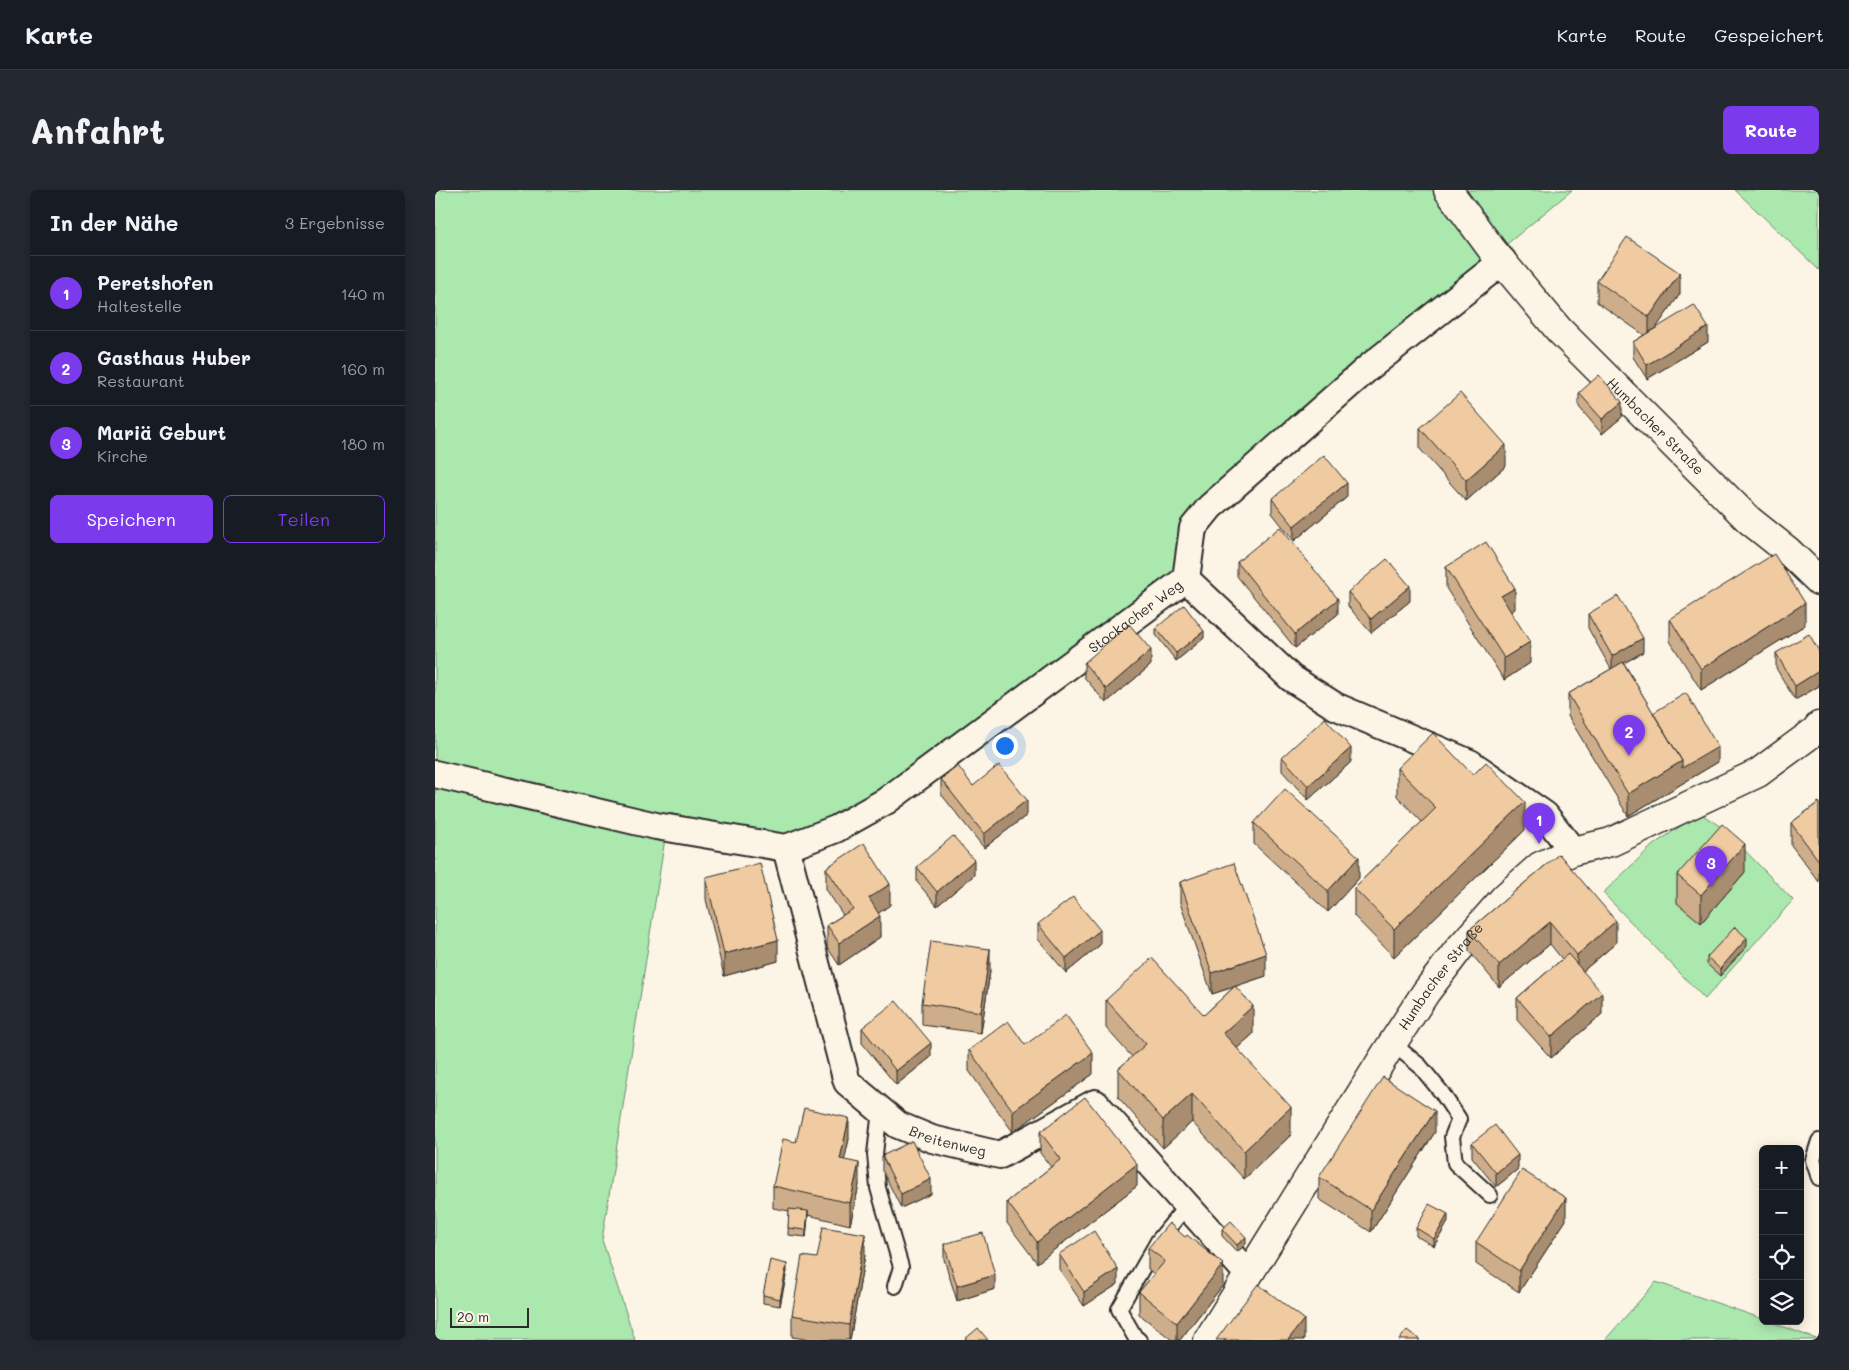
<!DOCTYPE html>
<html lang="de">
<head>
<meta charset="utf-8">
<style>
  :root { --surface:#171b24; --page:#242831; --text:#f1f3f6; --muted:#9ea1a6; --line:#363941; --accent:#7c3aed }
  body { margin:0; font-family:Mali,sans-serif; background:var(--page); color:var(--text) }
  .controls { position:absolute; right:15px; bottom:15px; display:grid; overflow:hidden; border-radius:8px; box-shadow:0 2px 12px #0003 }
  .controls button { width:45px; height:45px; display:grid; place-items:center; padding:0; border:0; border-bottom:1px solid var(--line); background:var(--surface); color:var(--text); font:25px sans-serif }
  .scale { position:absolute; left:15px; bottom:12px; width:79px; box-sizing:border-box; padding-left:5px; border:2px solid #2b2b2b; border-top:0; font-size:14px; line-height:18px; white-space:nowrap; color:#2b2b2b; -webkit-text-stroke:4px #fcf5e5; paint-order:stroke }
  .you { position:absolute; left:569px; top:555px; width:18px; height:18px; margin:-12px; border:4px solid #fff; border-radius:50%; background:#1a73e8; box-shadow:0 0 0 8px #1a73e833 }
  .badge { display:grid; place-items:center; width:32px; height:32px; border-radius:50%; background:var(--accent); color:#fff; font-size:16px; font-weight:700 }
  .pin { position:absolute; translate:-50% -41px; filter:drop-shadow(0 1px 2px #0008) }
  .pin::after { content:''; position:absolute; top:26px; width:18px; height:15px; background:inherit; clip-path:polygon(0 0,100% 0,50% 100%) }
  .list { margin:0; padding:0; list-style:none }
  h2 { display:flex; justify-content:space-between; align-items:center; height:65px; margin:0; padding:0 20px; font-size:21px }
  h2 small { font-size:16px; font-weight:400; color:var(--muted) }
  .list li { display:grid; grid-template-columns:32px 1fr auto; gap:15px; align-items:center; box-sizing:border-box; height:75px; padding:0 20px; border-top:1px solid var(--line) }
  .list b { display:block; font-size:19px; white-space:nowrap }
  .list p { margin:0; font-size:16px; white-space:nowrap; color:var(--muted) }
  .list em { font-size:16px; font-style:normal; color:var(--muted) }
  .actions { display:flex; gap:10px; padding:15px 20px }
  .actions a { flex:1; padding:11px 0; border:1px solid var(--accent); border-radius:8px; text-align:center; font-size:18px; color:var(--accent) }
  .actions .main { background:var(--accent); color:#fff }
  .icon { flex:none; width:28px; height:28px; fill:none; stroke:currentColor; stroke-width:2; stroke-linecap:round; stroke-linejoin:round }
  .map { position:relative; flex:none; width:1384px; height:1150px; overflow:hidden; border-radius:8px }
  header { display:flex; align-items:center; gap:30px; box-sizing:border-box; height:70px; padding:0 25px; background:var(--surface); border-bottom:1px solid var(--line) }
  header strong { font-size:24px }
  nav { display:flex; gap:28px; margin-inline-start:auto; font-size:18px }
  .intro { display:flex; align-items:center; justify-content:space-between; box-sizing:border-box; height:120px; padding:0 30px }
  h1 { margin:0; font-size:35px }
  .button { padding:12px 22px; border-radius:8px; background:var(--accent); color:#fff; font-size:18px; font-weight:700 }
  main { display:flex; gap:30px; padding:0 30px }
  aside { flex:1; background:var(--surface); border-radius:8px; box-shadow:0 2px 12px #0003 }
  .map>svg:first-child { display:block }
  .green { fill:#abe8ae; stroke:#6b8a6c }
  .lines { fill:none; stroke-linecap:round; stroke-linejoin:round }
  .service-casing { stroke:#2b2b2b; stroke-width:18 }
  .minor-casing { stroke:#2b2b2b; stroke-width:30 }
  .tertiary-casing { stroke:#2b2b2b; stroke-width:31 }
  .service { stroke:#fcf5e5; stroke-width:14 }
  .minor { stroke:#fcf5e5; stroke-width:26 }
  .tertiary { stroke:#fcf5e5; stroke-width:28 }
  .wall { fill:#ceae8a; stroke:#2b2b2b }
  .shaded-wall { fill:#a88d70; stroke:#2b2b2b }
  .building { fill:#f0caa0; stroke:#2b2b2b }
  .labels { text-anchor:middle; stroke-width:4; stroke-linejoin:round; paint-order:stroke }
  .street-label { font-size:14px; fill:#2b2b2b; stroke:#fcf5e5 }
</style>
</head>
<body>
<header>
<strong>Karte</strong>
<nav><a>Karte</a><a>Route</a><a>Gespeichert</a></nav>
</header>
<div class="intro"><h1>Anfahrt</h1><a class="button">Route</a></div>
<main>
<aside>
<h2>In der Nähe<small>3 Ergebnisse</small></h2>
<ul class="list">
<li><span class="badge">1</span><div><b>Peretshofen</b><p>Haltestelle</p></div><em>140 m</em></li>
<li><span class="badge">2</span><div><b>Gasthaus Huber</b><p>Restaurant</p></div><em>160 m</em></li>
<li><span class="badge">3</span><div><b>Mariä Geburt</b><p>Kirche</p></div><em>180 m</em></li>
</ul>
<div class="actions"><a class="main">Speichern</a><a>Teilen</a></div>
</aside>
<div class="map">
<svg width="1384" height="1150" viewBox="0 0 1384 1150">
  <rect width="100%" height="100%" fill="#fcf5e5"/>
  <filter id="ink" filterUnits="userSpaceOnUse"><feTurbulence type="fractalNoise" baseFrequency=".02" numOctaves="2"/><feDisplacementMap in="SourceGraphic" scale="10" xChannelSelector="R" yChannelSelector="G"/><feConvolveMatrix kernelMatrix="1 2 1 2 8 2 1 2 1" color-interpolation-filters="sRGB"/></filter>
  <g filter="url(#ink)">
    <path class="green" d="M0,0H1137L769,306L741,385L443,604L394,634L352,648L234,623L167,1050L200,1150H0Z
      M1300,0H1384V80Z
      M1265,623L1289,639L1358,710L1270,809L1168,703L1218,655Z
      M1221,1092L1328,1129V1131H1333L1384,1150H1170Z"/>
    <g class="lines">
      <g class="service-casing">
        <path id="service" d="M957,853L985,876L1007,903L1024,929L1017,947L1020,973L1055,1005
          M445,920L440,964L443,998L466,1077L460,1096
          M1384,951L1378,970L1384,988
          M704,1150L700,1147L684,1119L723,1051L752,1015"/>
      </g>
      <g class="minor-casing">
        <g id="minor">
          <path d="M751,389L856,488L900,516L1035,573L1110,625L1138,661"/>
          <path d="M751,389L758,338L775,317L933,178L1068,71"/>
          <path d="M0,584L221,636L351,658"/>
          <path id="s1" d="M351,658L412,892L463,935L497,949L565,965L660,913L813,1084"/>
          <path id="s2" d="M351,658L401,639L451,611L751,389"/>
        </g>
      </g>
      <g class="tertiary-casing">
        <g id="tertiary">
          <path id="s3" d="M1013,0L1058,61L1124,140L1314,330L1353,361L1384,391"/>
          <path id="s4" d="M773,1150L953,860L991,802L1023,760L1070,707L1105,676L1138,661L1176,652L1323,583L1380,541L1384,536"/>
        </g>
      </g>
      <use href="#service" class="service"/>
      <use href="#minor" class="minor"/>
      <use href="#tertiary" class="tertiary"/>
    </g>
    <path class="wall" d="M1162,91L1245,104L1220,139L1273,152L1212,189L1198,167V152L1209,145L1162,112Z
      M1144,203L1187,227L1167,244L1144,217Z
      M985,238L1071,276L1031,311L985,259Z
      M912,307L859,351L837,323V309Z
      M802,372L903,424L860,458L802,386Z
      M1011,377L1080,419L1076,421L1095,473L1069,490L1011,398Z
      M913,402L975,411L936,443L913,416Z
      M1153,424L1208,462L1189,473L1218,523L1283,572L1193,626L1133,526V504L1176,479L1153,438Z
      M1235,429L1370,435L1266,500L1235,451Z
      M721,438L769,448L741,471L721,445Z
      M1384,461V496L1360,510L1341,478V463Z
      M649,473L716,475L671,513L649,487Z
      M847,567L916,572L873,610L847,581Z
      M962,578L1038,585L1090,640L959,767L919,726V698L987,632L962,606Z
      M506,589L538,596L592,625L549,658L506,604Z
      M1384,612V692L1356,655V633Z
      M819,633L924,688L893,722L819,654Z
      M1124,664L1181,753L1148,781L1167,824L1116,868L1082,830V808L1127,769L1115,754L1064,797L1034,761V740Z
      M482,677L539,685L502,716L482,692Z
      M391,678L455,715L443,723L445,747L404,775L392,757V735L408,725L391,699Z
      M1310,682L1266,733L1242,713V685Z
      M271,687L343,771L289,786L271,709Z
      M745,692L831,786L801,796L818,844L802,858L856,945L809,989L757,932L728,958L683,907V879L697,867L671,838V810L769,825L799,797L777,804L745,713Z
      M603,734L665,755L631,783L603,749Z
      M1312,756L1285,786L1272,774V767Z
      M555,781L546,843L487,835V813Z
      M427,838L496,867L461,895L427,853Z
      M590,855L658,884L578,942L534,881V860Z
      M605,942L702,996L602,1073L572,1033V1012L616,977L605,963Z
      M1000,942L936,1042L884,1009V987Z
      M414,949L409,970L424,995L415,1035L373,1025L371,1047L353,1045L354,1021L338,1018V996L361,952Z
      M1037,953L1083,979L1061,997L1037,967Z
      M447,966L496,1004L466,1018L447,980Z
      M1131,1030L1084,1102L1041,1074V1052Z
      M1013,1032L999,1056L981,1046V1038Z
      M787,1039L811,1054L802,1062L787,1046Z
      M509,1054L560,1099L522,1111L509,1069Z
      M713,1058L788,1095L745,1150H737L704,1124V1102L719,1084L713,1079Z
      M624,1064L683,1094L649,1116L624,1079Z
      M430,1065L415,1150H377L357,1147V1125L382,1068Z
      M352,1081L345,1116L328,1113V1105Z"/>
    <path class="shaded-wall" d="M1245,83V104L1214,148V127Z
      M1273,137V152L1212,189V175Z
      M1187,212V227L1167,244V229Z
      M1071,255V276L1031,311V290Z
      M912,293V307L859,351V336Z
      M975,396V411L936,443V429Z
      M1080,398V419L1066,428V406Z
      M903,409V424L860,458V444Z
      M1370,413V435L1266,500V479Z
      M769,441V448L741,471V463Z
      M1208,448V462L1177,480V466Z
      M1095,452V473L1069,490V468Z
      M716,460V475L671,513V499Z
      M1384,481V496L1360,510V496Z
      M1283,557V572L1193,626V604L1247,571Z
      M916,558V572L873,610V596Z
      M592,610V625L549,658V644Z
      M1090,612V640L959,767V739Z
      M1310,654V682L1266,733V705Z
      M924,667V688L893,722V701Z
      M539,670V685L502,716V702Z
      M455,694V715L434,730V708Z
      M445,726V747L404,775V753Z
      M1181,731V753L1142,786V765Z
      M1115,732V754L1064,797V775Z
      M665,740V755L631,783V768Z
      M1312,748V756L1285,786V779Z
      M343,750V771L289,786V764Z
      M555,759V781L546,843V822Z
      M831,764V786L777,804V783Z
      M1167,803V824L1116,868V847Z
      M818,816V844L788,871V843Z
      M496,853V867L461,895V881Z
      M658,863V884L578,942V921Z
      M757,904V932L728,958V930Z
      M856,917V945L809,989V961Z
      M1000,921V942L936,1042V1020Z
      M414,928V949L405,991V969Z
      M1083,965V979L1061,997V983Z
      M424,973V995L415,1035V1013Z
      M702,974V996L602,1073V1052Z
      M496,989V1004L466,1018V1004Z
      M1131,1008V1030L1084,1102V1081Z
      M373,1021V1028L371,1047V1040Z
      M1013,1024V1032L999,1056V1049Z
      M430,1044V1065L415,1150H414V1135Z
      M811,1047V1054L802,1062V1055Z
      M352,1074V1081L345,1116V1109Z
      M788,1074V1095L745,1150H742V1133Z
      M683,1079V1094L649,1116V1102Z
      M560,1085V1099L522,1111V1096Z
      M869,1129V1150H853Z"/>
    <path class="building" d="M1192,47L1245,83L1214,127L1162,91Z
      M1259,115L1273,137L1212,175L1198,152Z
      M1164,185L1187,212L1167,229L1144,203Z
      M1025,203L1071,255L1031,290L985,238Z
      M889,265L912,293L859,336L837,309Z
      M845,337L903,409L860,444L802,372Z
      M1051,352L1080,398L1066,406L1095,452L1069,468L1011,377Z
      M1339,364L1370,413L1266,479L1235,429Z
      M952,369L975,396L936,429L913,402Z
      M1183,406L1208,448L1177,466L1153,424Z
      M749,415L769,441L741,463L721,438Z
      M694,434L716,460L671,499L649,473Z
      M1374,444L1384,461V481L1360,496L1341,463Z
      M1188,472L1247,571L1193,604L1133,504Z
      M1251,503L1283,557L1247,578V571L1218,523Z
      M890,528L916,558L873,596L847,567Z
      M998,543L1038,585L1051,572L1090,612L959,739L919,698L1001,618L962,578Z
      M564,575L592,610L549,644L506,589L523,576L538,596Z
      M850,599L924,667L893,701L819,633Z
      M1384,612V671L1356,633Z
      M1287,634L1310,654L1266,705L1242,685Z
      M518,646L539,670L502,702L482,677Z
      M429,653L455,694L434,708L445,726L404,753L392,735L418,719L391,678Z
      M1124,664L1181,731L1142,765L1115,732L1064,775L1034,740Z
      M325,673L343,750L289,764L271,687Z
      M799,673L831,764L777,783L745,692Z
      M638,707L665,740L631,768L603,734Z
      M1300,737L1312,748L1285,779L1272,767Z
      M496,751L555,759L546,822L487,813Z
      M1133,764L1167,803L1116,847L1082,808Z
      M717,768L769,825L800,796L818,816L788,843L856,917L809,961L757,904L728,930L683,879L711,854L671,810Z
      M461,811L496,853L461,881L427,838Z
      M631,825L658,863L578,921L534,860L573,831L590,855Z
      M948,887L1000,921L936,1020L884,987Z
      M650,907L702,974L602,1052L572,1012L626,969L605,942Z
      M369,918L414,928L405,969L424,973L415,1013L338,996L348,949L361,952Z
      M1060,935L1083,965L1061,983L1037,953Z
      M477,951L496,989L466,1004L447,966Z
      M1087,980L1131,1008L1084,1081L1041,1052Z
      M994,1014L1013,1024L999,1049L981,1038Z
      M354,1019L373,1021L371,1040L353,1038Z
      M796,1031L811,1047L802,1055L787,1039Z
      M734,1033L750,1047L752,1045L788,1074L742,1133L704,1102L730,1071L713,1058Z
      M388,1037L430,1044L414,1135L357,1125L367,1066L382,1068Z
      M659,1041L683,1079L649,1102L624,1064Z
      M548,1043L560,1085L522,1096L509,1054Z
      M335,1070L352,1074L345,1109L328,1105Z
      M823,1094L869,1129L853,1150H781Z
      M543,1138L553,1150H529Z
      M972,1140L985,1150H964Z"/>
  </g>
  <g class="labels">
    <g class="street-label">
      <text dy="5" stroke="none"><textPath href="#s3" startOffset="315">Humbacher Straße</textPath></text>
      <text dy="5" stroke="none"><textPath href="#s2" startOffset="421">Stockacher Weg</textPath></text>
      <text dy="5" stroke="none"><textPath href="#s4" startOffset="432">Humbacher Straße</textPath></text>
      <text dy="5" stroke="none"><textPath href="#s1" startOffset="361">Breitenweg</textPath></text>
    </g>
  </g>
</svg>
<div class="controls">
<button>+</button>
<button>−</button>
<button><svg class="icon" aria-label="locate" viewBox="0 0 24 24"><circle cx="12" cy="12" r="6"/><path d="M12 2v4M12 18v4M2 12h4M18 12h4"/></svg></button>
<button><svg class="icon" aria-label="layers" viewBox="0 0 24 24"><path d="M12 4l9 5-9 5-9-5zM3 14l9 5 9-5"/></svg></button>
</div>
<div class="scale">20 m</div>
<div class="you"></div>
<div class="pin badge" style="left:1104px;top:654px">1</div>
<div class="pin badge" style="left:1194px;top:566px">2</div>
<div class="pin badge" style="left:1276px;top:697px">3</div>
</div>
</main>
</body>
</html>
